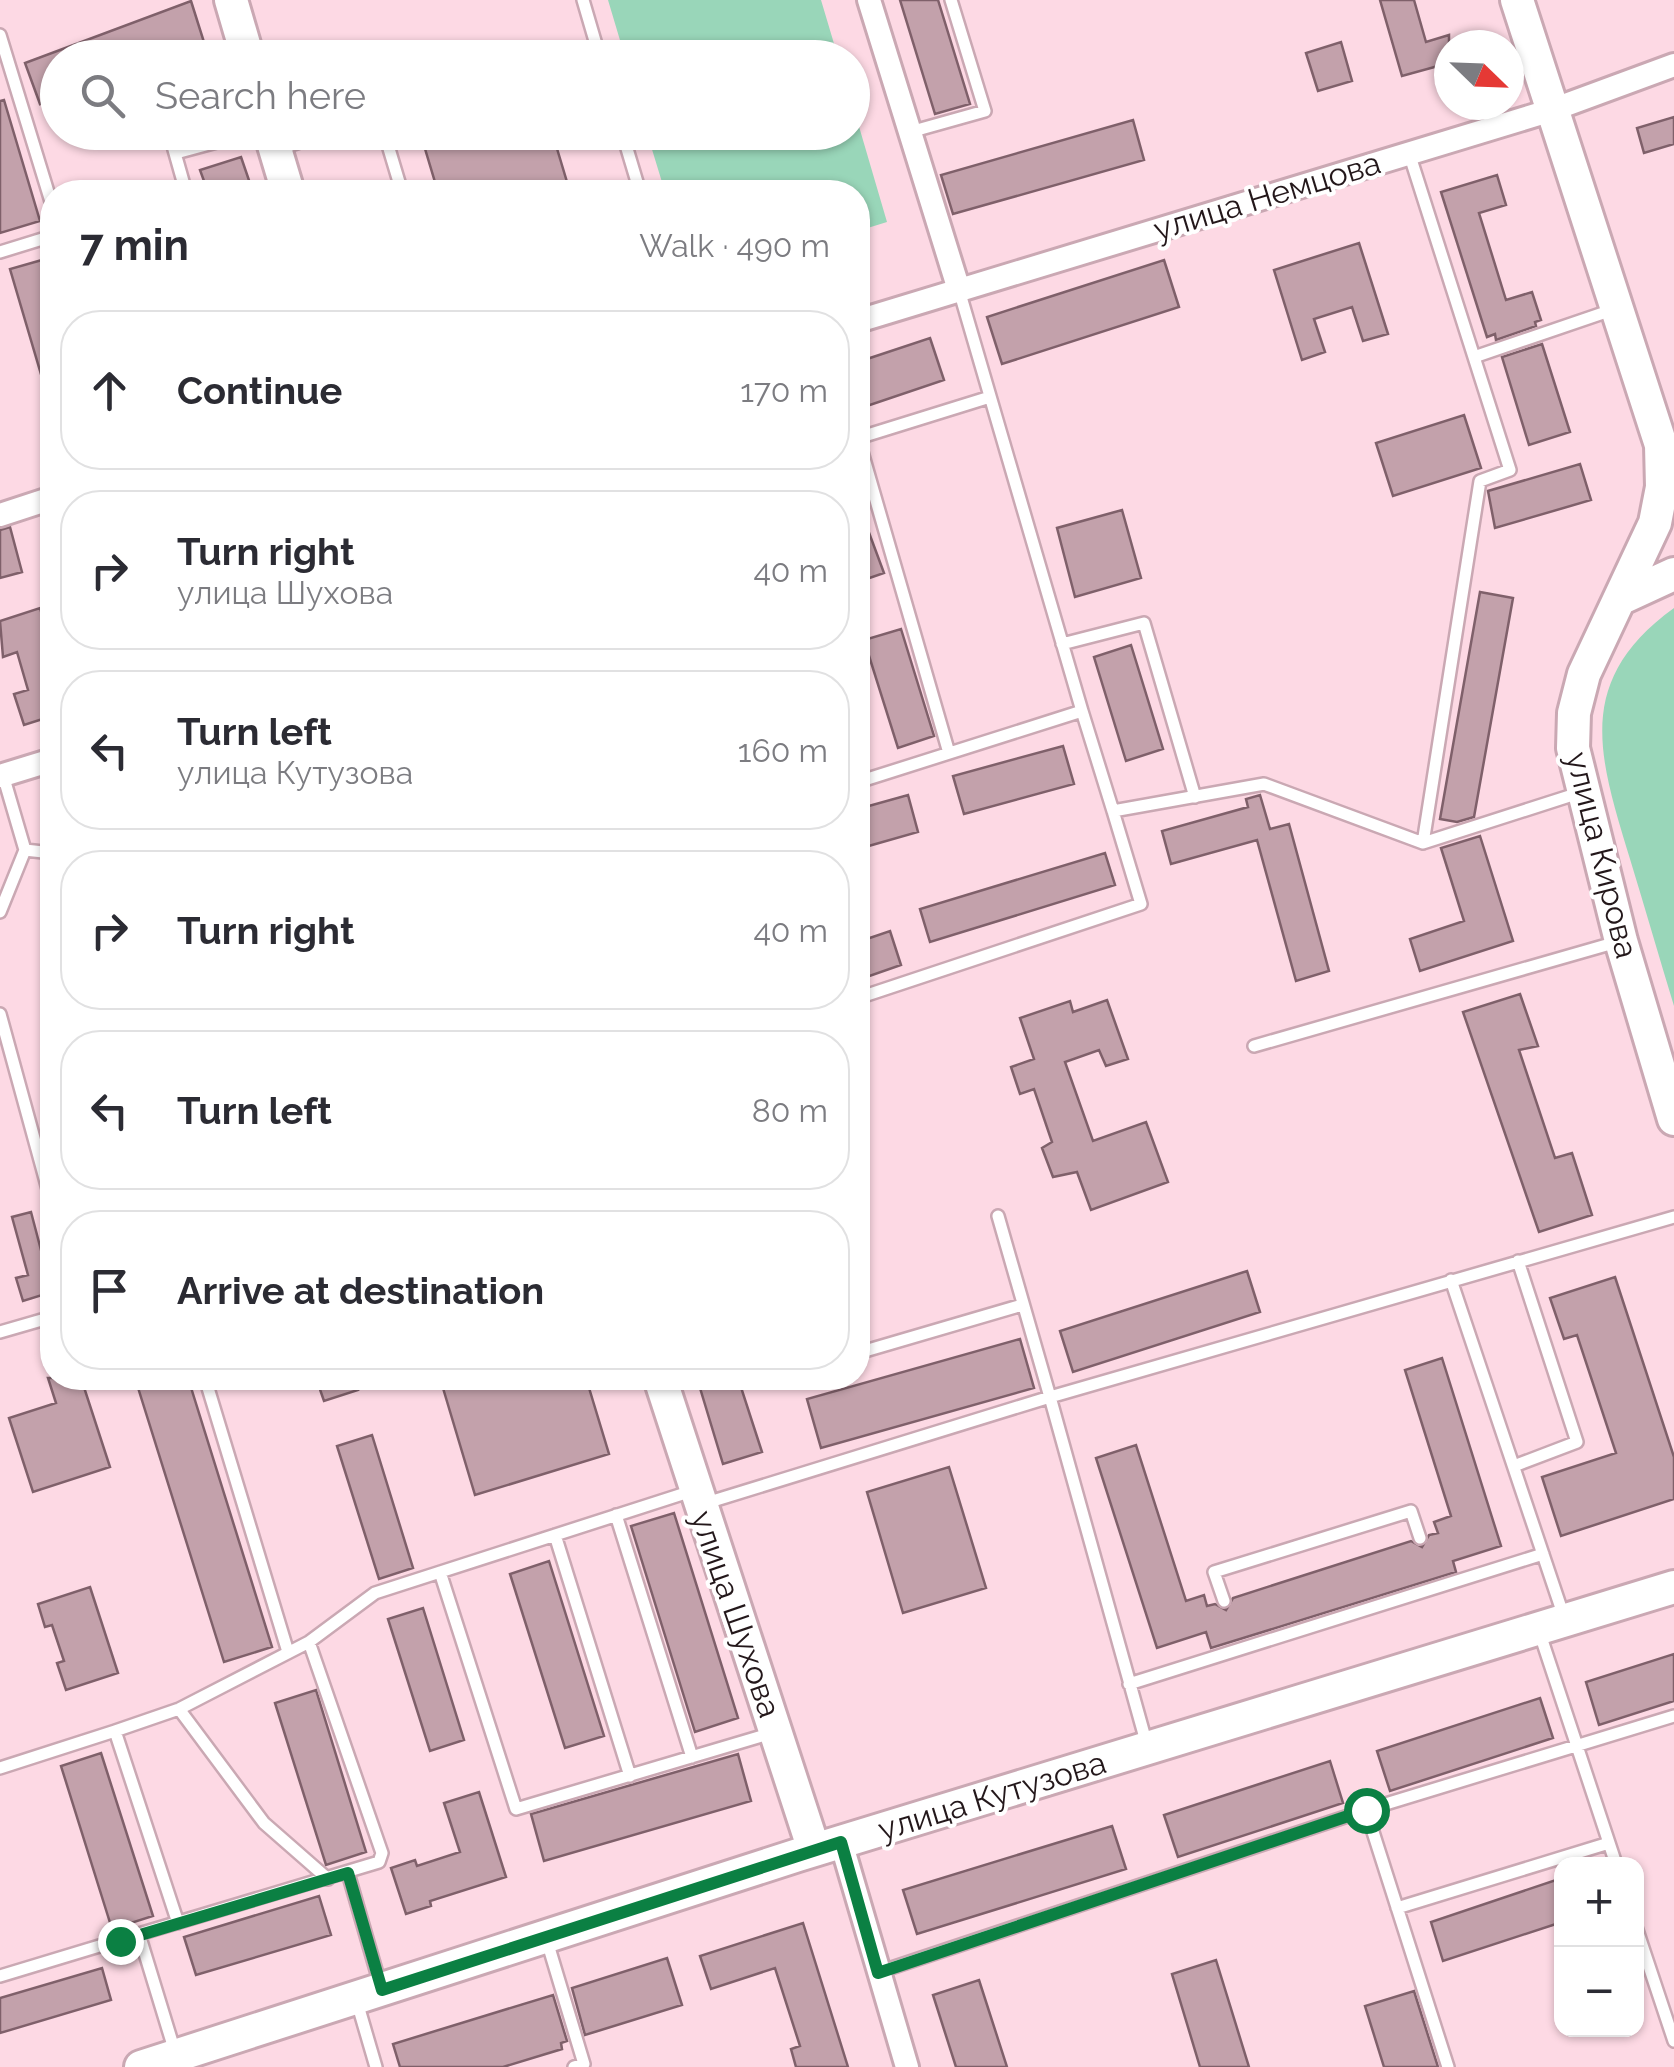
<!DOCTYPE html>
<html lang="en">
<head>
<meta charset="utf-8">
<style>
  :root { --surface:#fff; --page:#f2f2f3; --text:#2b2b33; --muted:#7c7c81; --line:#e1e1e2 }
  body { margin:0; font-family:Raleway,sans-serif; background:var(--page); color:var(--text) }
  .controls { position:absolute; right:30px; bottom:30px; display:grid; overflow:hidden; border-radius:20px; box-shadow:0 2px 8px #0004 }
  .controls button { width:90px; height:90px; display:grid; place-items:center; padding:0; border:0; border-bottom:2px solid var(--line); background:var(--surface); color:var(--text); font:50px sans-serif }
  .compass { position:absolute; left:1434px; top:30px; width:90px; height:90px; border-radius:50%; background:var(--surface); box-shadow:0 2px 8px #0004; rotate:113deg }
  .stop { position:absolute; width:30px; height:30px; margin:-22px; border:8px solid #0b8043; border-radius:50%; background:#fff }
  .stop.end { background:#0b8043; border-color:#fff; box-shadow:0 2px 10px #0008 }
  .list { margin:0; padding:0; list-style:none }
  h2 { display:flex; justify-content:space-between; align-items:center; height:130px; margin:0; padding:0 40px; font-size:42px }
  h2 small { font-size:32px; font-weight:400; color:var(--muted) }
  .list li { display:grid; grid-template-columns:65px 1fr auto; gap:30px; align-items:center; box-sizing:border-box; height:160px; margin:0 20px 20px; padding:0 20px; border:2px solid var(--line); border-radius:40px }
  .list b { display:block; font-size:38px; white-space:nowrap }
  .list p { margin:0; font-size:32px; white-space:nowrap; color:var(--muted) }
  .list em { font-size:32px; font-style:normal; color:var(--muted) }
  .icon { flex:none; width:55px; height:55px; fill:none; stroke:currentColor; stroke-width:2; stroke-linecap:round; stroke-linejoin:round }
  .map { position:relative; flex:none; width:1674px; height:2067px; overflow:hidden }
  .search { position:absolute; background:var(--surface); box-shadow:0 2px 8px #0004; left:40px; top:40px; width:830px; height:110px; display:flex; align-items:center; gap:25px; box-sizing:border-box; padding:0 35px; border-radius:55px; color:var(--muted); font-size:38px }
  .panel { position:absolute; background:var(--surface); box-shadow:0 2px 8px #0004; left:40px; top:180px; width:830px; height:1210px; border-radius:40px }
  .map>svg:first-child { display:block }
  .green { fill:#99d6b9 }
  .building { fill:#c3a1ab; stroke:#7f606a; stroke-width:2.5 }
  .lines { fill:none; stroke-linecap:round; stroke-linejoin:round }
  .lane-casing { stroke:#caa8b3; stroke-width:16 }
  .street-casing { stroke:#caa8b3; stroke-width:28 }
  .secondary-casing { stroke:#caa8b3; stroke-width:38 }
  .lane { stroke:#fff; stroke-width:11 }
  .street { stroke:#fff; stroke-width:22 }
  .secondary { stroke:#fff; stroke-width:32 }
  .route { stroke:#0b8043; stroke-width:12 }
  .labels { text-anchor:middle; stroke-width:8; stroke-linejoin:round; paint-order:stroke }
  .street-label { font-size:32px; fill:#23171a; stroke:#fff }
</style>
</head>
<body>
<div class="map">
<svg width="1674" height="2067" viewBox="0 0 1674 2067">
  <rect width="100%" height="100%" fill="#fdd9e4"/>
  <path class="green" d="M608,0H821L838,57H625Z
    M853,106L887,222L858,231V192H665L647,133L852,132Z
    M1674,608V1006C1659,957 1645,908 1630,859C1599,757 1573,681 1674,608Z"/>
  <path class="building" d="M900,0H938L970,104L935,114Z
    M1380,0H1414L1426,42L1449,35V63L1402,76Z
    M191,1L209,58H58V97L40,104L25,63Z
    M1341,42L1352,81L1318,91L1306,53Z
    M4,100L40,221L0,233V101Z
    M1674,117V144L1644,153L1637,128Z
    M1133,120L1144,160L953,214L941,175Z
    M455,132H552L570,192H438L423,142Z
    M241,157L253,192H208L200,170Z
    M1497,175L1506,205L1479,213L1506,300L1532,292L1541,320L1535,322L1536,326L1496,340L1495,334L1487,337L1441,192Z
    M1359,243L1388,334L1363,341L1352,307L1314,319L1325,352L1302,360L1274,270Z
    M49,258L52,397L48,398L10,269Z
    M1164,260L1179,307L1002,364L987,317Z
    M930,338L944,380L858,409V362Z
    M1542,344L1570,432L1529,445L1502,357Z
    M1464,415L1481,468L1393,496L1376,443Z
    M1580,464L1591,500L1495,528L1488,491Z
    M858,503L884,573L858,582Z
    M1122,510L1141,578L1075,597L1057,528Z
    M10,527L22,572L0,578V530Z
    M1480,592L1513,598L1474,817L1457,822L1440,819Z
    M40,608L52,649V716L24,725L14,694L28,690L17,652L3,657L0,621Z
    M901,629L934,736L898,748L864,640Z
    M1131,645L1163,749L1126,761L1094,657Z
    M1063,746L1074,784L964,814L953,776Z
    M908,795L918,832L858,849V809Z
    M1260,795L1270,829L1289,824L1329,971L1296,981L1257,840L1171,864L1162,831L1248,807L1246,799Z
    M1480,836L1513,941L1420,971L1410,939L1464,921L1441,848Z
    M1105,853L1115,885L930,942L920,909Z
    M890,931L901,965L858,980V942Z
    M1520,994L1538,1046L1519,1050L1555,1158L1572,1153L1592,1215L1539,1232L1463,1012Z
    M1107,1000L1128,1059L1106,1066L1099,1050L1065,1062L1093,1141L1146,1122L1168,1182L1091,1210L1077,1172L1053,1177L1042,1148L1052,1142L1034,1089L1020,1094L1011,1067L1034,1059L1020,1018L1070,1001L1073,1012Z
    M31,1212L52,1292L23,1301L16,1278L28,1275L12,1217Z
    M1247,1271L1260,1312L1073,1372L1060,1331Z
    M1615,1277L1674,1457V1499L1561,1536L1542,1477L1616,1453L1577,1335L1564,1339L1550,1298Z
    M1020,1339L1034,1388L821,1448L807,1399Z
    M1442,1358L1501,1546L1453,1561L1456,1572L1211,1648L1206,1632L1157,1648L1096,1458L1136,1445L1186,1601L1204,1595L1207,1606L1215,1604L1226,1610L1233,1598L1411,1541L1422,1547L1429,1535L1438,1533L1434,1522L1451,1516L1405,1370Z
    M48,1378H81L110,1467L33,1492L9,1418L56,1403Z
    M135,1378H188L272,1647L224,1662Z
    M316,1378H354L358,1390L324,1401Z
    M440,1378H586L609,1454L475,1495Z
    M697,1378H738L762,1452L723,1464Z
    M372,1435L413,1568L379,1579L337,1446Z
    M949,1467L986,1588L903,1613L867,1492Z
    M674,1513L738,1718L695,1732L631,1526Z
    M549,1561L604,1736L565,1748L510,1574Z
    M90,1587L118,1673L66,1690L57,1663L64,1661L52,1625L45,1627L38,1604Z
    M423,1608L464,1740L430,1751L388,1619Z
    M1674,1654V1701L1599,1725L1586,1682Z
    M316,1690L366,1852L326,1865L275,1703Z
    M1540,1698L1553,1738L1390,1791L1377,1751Z
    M101,1753L153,1916L112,1929L61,1766Z
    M738,1754L751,1801L544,1861L531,1814Z
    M1330,1761L1343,1803L1178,1857L1164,1815Z
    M479,1792L506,1877L430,1901L431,1906L406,1914L391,1868L415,1860L417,1866L460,1852L444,1803Z
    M1112,1826L1126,1869L917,1934L903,1890Z
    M1562,1878V1922L1443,1961L1431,1922Z
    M319,1896L331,1935L196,1975L184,1937Z
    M803,1923L848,2067H796L791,2049L800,2046L775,1968L711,1989L700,1956Z
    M667,1958L682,2005L585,2035L572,1988Z
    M1216,1960L1249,2067H1200L1172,1974Z
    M102,1968L111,2000L0,2033V1998Z
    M979,1980L1007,2067H956L933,1995Z
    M1414,1991L1438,2067H1384L1365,2006Z
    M553,1995L567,2041L561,2043L562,2049L503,2067H400L393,2044Z"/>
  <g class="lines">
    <g class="lane-casing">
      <path id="lane" d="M583,0L600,58
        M0,35L52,205
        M169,132L186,192
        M384,132L402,192
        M622,132L640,192
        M910,132L985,111L951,0
        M279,149L331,132
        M176,153L254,132
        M1409,153L1510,470L1480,481L1423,843
        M0,252L52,236
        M1474,357L1612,310
        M858,438L949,753
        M858,438L990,397
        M1062,644L1144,623L1195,797
        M1082,711L1113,811L1264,784L1423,843L1582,792
        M3,775L25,850L52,853
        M858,782L1082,711L959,290
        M0,912L25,850
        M858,998L1141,904L1113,811
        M0,1014L52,1204
        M1254,1046L1617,942
        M1451,1280L1564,1617
        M0,1332L52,1317
        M858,1353L1022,1305
        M205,1378L288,1652
        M1514,1466L1577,1442L1518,1261
        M703,1504L1050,1397L998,1216
        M616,1515L692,1757
        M555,1535L630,1776
        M440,1572L516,1809L772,1733
        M1224,1601L1214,1572L1411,1511L1420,1538
        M1539,1631L1616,1864
        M1129,1684L1543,1554
        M179,1709L264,1823L328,1879
        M1147,1745L1050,1397L1674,1217
        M0,1768L115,1731
        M1366,1810L1448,2067
        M348,1873L380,1984
        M1397,1908L1609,1843
        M178,1923L115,1731L179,1709L309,1642L375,1593L695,1490
        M1636,1927L1674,2041
        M547,1941L584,2064L574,2067
        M879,1972L1366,1810L1674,1716
        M0,1976L139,1934
        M357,2002L376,2067
        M175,2052L139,1934L379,1862L382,1853L309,1642"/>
    </g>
    <g class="street-casing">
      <path id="street" d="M869,0L959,290
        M858,321L1552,110L1674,65
        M0,515L52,498
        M0,776L52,760
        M841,1842L907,2067"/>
    </g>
    <g class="secondary-casing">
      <path id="secondary" d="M231,0L248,58
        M1517,0L1661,445L1662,487L1655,523L1584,674L1574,713L1573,748L1621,941L1674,1119
        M270,132L288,192
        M1624,597L1674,574
        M660,1378L814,1850
        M141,2067L798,1855L1674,1587"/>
    </g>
    <use href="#lane" class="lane"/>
    <use href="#street" class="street"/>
    <use href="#secondary" class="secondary"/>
  </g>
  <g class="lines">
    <path class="route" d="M120,1941L348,1873L382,1990L841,1842L878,1973L1366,1810"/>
  </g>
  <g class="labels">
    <g class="street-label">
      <text transform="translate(1267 196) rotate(-17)" y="11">улица Немцова</text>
      <text transform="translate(1602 855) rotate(76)" y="11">улица Кирова</text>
      <text transform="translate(736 1614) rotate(71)" y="11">улица Шухова</text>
      <text transform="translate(992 1796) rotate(-17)" y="11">улица Кутузова</text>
    </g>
  </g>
</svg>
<div class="controls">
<button>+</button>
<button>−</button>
</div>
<svg class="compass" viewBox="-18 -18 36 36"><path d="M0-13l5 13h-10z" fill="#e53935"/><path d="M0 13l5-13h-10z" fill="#7c7c81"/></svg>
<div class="stop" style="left:1366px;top:1810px"></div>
<div class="stop end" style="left:120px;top:1941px"></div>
<div class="search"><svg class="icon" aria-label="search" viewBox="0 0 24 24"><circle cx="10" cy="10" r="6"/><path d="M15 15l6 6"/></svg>Search here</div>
<section class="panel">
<h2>7 min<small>Walk · 490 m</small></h2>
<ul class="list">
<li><svg class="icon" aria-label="ahead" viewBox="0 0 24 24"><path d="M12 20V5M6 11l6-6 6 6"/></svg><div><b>Continue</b></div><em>170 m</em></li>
<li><svg class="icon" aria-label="right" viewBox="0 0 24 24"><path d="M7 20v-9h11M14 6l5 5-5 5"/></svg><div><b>Turn right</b><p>улица Шухова</p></div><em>40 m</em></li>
<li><svg class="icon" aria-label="left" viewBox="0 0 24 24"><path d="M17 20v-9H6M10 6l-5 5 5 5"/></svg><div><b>Turn left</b><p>улица Кутузова</p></div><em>160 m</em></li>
<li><svg class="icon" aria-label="right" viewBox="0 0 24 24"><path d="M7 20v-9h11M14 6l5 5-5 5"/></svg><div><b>Turn right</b></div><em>40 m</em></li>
<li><svg class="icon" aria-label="left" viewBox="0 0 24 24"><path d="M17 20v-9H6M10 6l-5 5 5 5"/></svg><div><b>Turn left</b></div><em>80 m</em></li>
<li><svg class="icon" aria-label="arrive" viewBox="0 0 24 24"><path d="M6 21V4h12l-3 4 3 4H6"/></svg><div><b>Arrive at destination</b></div></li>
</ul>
</section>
</div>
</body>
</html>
